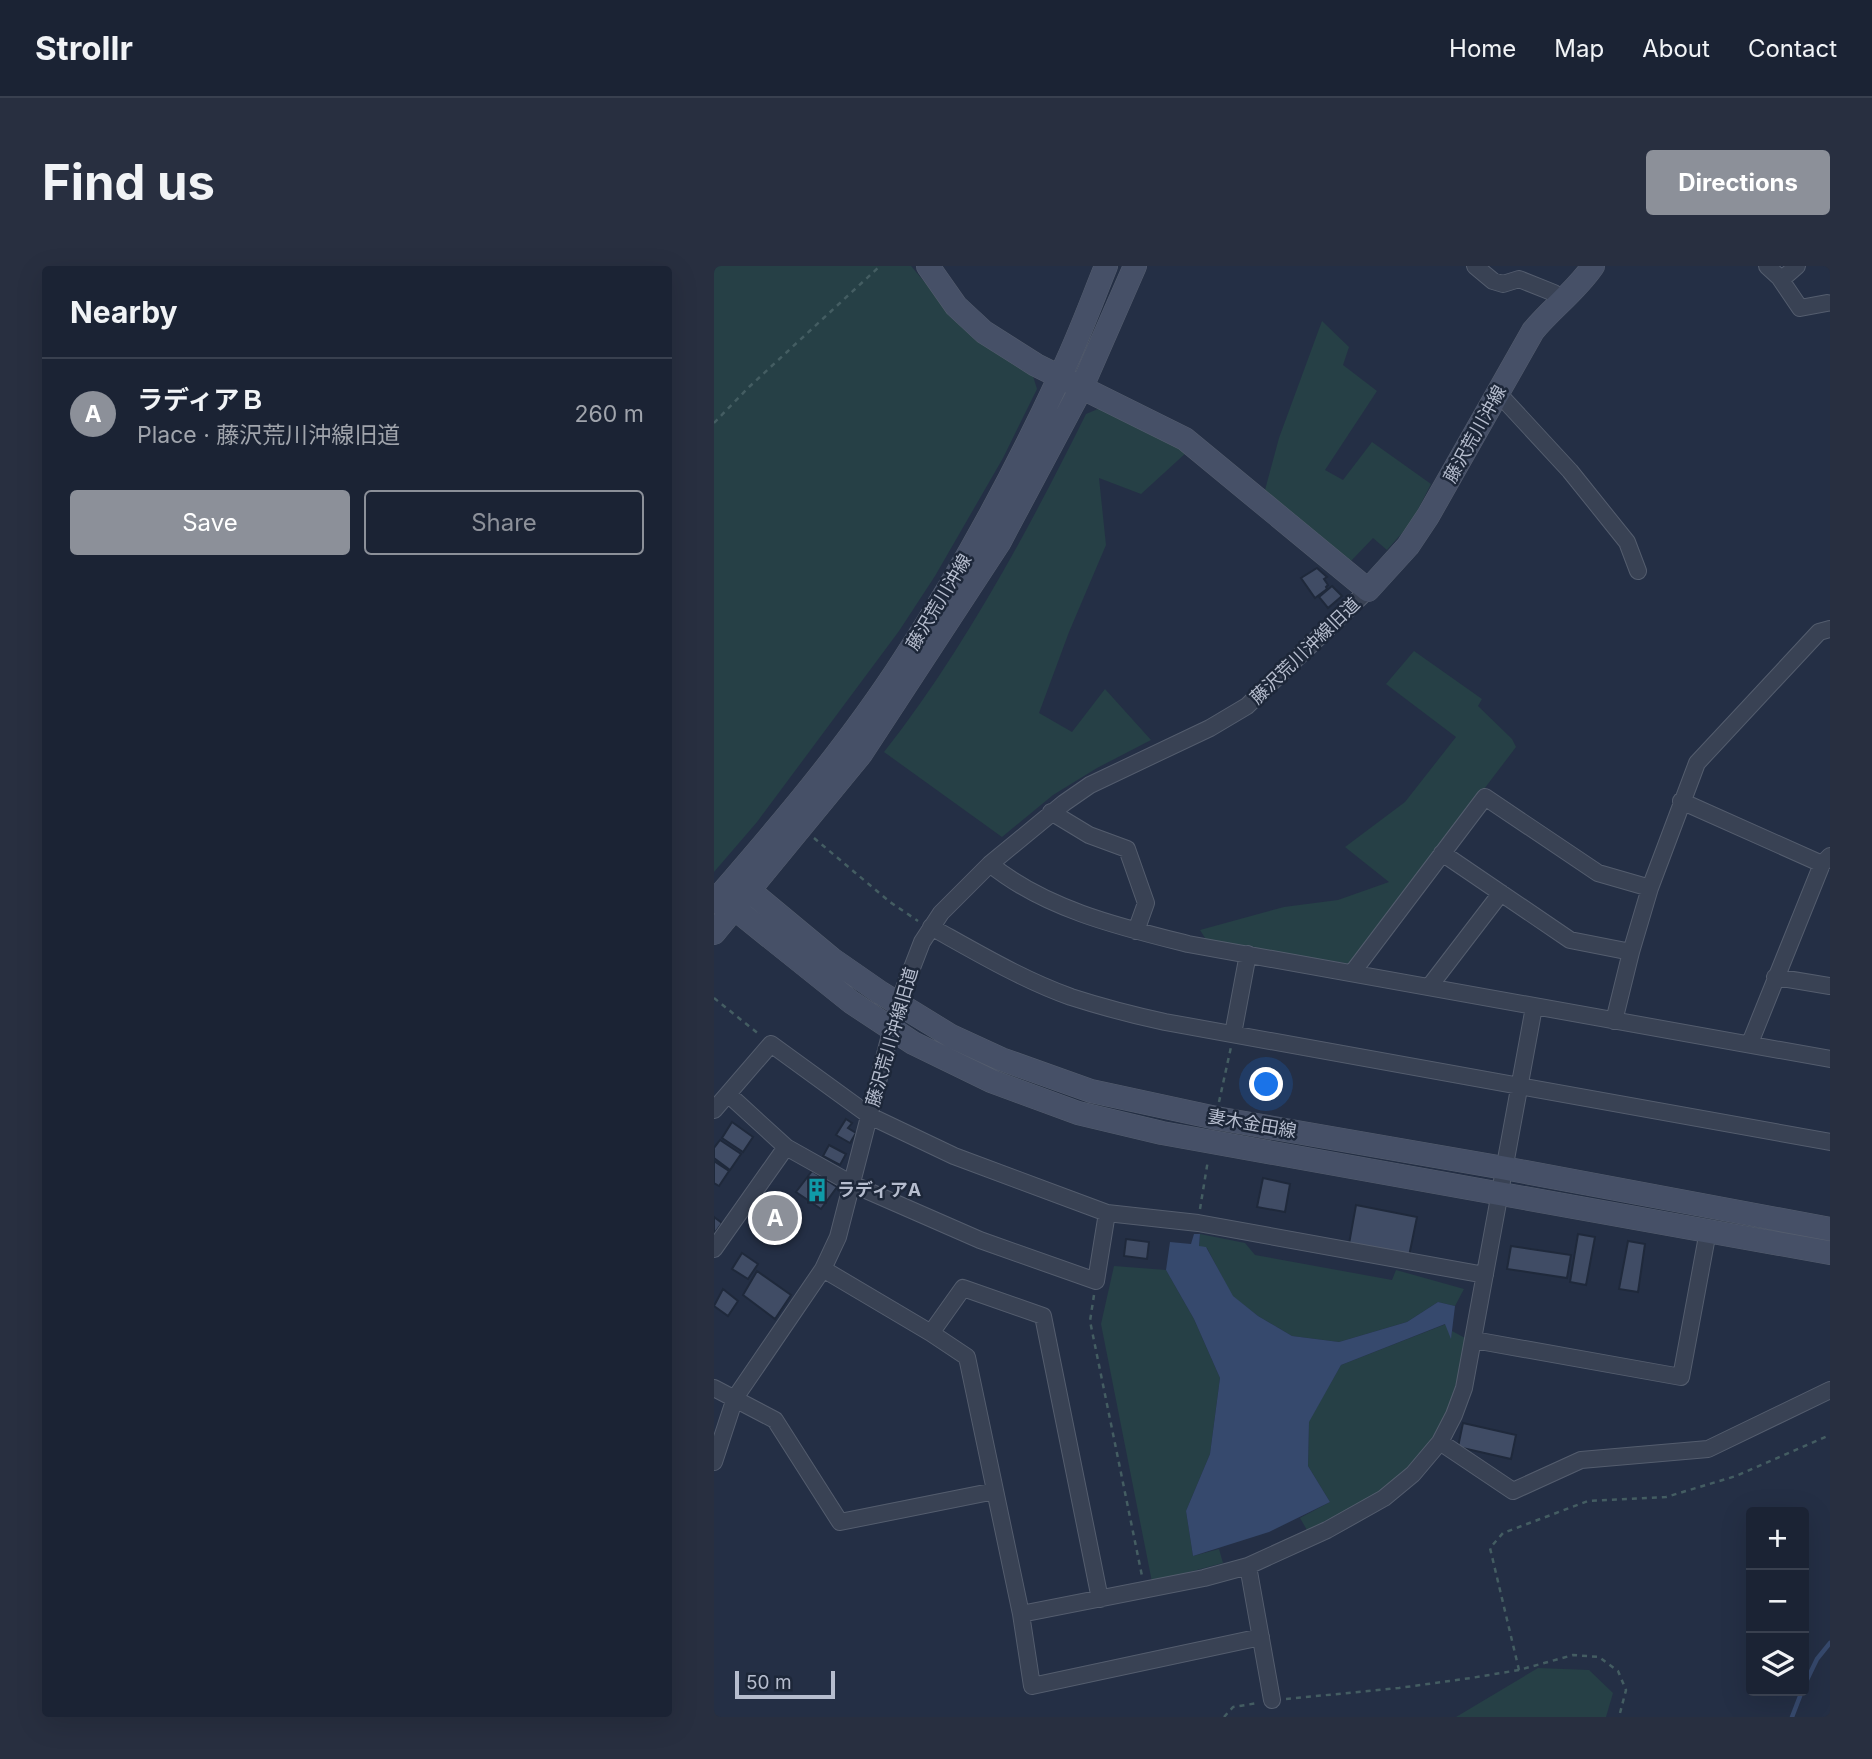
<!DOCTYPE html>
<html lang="en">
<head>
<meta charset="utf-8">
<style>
  :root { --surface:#1b2334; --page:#282f40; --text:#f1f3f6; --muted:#a0a4ac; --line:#39404f; --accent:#8c9099 }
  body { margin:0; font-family:Inter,"Noto Sans JP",sans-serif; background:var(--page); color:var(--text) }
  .controls { position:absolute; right:21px; bottom:21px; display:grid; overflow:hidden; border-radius:7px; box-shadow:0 7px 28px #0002 }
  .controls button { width:63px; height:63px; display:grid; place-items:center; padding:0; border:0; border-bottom:2px solid var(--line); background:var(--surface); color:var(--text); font:35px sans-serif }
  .scale { position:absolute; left:21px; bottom:18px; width:100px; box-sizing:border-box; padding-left:7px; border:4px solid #b6bdce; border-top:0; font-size:19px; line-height:24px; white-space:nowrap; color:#b6bdce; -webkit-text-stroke:5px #1d2739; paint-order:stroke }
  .you { position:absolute; left:553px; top:819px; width:24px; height:24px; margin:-18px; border:5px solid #fff; border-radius:50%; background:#1a73e8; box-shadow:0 0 0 10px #1a73e833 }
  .badge { display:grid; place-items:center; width:46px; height:46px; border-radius:50%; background:var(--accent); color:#fff; font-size:23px; font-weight:700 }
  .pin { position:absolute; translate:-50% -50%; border:4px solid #fff; box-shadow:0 2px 7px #0006 }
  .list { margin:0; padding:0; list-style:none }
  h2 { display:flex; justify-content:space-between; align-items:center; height:91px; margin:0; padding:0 28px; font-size:30px }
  h2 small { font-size:23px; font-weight:400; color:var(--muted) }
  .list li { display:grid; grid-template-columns:46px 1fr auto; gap:21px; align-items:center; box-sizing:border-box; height:112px; padding:0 28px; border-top:2px solid var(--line) }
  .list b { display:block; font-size:26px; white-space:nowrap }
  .list p { margin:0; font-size:23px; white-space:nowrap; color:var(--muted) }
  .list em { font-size:23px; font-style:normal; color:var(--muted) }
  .actions { display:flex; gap:14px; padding:21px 28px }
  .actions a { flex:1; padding:16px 0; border:2px solid var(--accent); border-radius:7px; text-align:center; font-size:24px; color:var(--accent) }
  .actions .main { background:var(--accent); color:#fff }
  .icon { flex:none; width:38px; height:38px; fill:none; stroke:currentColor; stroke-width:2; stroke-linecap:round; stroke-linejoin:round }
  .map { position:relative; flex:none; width:1116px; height:1451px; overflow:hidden; border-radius:7px }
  header { display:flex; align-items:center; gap:42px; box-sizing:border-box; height:98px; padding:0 35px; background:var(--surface); border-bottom:2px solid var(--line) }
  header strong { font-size:33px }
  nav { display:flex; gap:38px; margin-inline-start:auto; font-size:24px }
  .intro { display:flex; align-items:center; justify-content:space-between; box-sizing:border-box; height:168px; padding:0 42px }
  h1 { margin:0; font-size:49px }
  .button { padding:18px 32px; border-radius:7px; background:var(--accent); color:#fff; font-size:24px; font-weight:700 }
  main { display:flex; gap:42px; padding:0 42px }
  aside { flex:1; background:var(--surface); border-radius:7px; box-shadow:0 7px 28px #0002 }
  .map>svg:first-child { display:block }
  .green { fill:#264046 }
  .water { fill:#36496d }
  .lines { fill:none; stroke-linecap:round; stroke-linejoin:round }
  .stream { stroke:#36496d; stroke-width:4.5 }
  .building { fill:#404c65; stroke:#1f293b; stroke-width:2 }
  .street-casing { stroke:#545d6e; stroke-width:18 }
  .secondary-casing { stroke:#545d6e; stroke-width:24 }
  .path { stroke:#445d62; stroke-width:2.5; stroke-dasharray:5 5; stroke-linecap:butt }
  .street { stroke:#394254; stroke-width:16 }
  .secondary { stroke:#465067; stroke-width:23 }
  .labels { text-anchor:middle; stroke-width:5; stroke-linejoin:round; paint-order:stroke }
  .street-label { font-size:18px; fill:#b6bdce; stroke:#1d2739 }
  .poi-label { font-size:18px; font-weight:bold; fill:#b6bdce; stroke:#1d2739; text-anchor:start }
</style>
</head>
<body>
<header>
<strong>Strollr</strong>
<nav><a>Home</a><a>Map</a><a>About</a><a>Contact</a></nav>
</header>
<div class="intro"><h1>Find us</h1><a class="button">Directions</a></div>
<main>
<aside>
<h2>Nearby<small></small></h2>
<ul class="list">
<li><span class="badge">A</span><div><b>ラディアＢ</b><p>Place · 藤沢荒川沖線旧道</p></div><em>260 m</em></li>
</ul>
<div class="actions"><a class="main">Save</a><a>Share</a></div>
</aside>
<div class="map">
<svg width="1116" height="1451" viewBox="0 0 1116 1451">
  <rect width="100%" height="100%" fill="#242f45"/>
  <path class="green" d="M0,0H197L230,39L318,107L323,123L289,192L221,310L185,365L43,556L0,606Z
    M608,55L635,81L629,99L663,125L611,204L629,214L658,176L717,218L697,257L673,284L659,272L637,295L551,224L565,172Z
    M391,140L473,186L427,228L385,212L392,279L355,366L325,447L358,466L391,423L437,474L383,502L339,529L288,571L170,486C249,386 316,261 372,148Z
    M700,385L768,433L764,440L798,473L802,481L637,698L493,675L486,664L570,641L624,634L675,616L631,581L691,536L742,471L672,418Z
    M486,968L531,977L541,989L678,1014L682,1004L750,1023L741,1040L724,1036L693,1056L625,1076L578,1070L544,1050L518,1030L493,982L485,981Z
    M400,1000L452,1004L480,1053L506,1112L496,1188L472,1245L479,1290L505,1283L509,1297L438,1316L387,1058Z
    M732,1058L737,1071L738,1065L751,1072C752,1091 745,1107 740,1125C714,1207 665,1229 593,1264L586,1252L616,1236L594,1200L595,1155L627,1099Z
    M824,1402L875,1404L899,1427L892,1451H742Z"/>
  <path class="water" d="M480,968H486L485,980L492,981L519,1030L544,1050L578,1070L625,1076L693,1056L724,1036L741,1040L737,1073L731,1058L627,1099L595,1156L594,1200L616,1236L555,1266L479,1290L472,1245L496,1188L506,1112L480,1053L452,1004L456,976L477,978Z"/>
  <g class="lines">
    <path class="stream" d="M1090,1420L1103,1393L1116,1377
      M1078,1451L1088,1425"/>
  </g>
  <path class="building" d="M603,302L613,311L610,313L614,319L612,321L613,323L601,332L587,312Z
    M618,320L628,330L614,342L605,331Z
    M132,853L138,857L134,862L142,867L136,877L122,869Z
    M18,856L39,871L29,886L8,872Z
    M6,874L27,888L16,904L0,892V882Z
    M115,879L132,888L126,899L109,890Z
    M0,895L15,905L5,920L0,917Z
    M98,905L123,921L107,943L82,926Z
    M549,912L576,918L571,946L543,941Z
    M52,926L87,950L70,976L35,953Z
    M642,939L703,951L695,990L635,978Z
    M0,951L8,957L0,968Z
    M864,968L881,971L872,1019L856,1016Z
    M412,973L435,976L433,993L410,990Z
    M914,975L931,978L924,1026L905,1023Z
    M797,980L857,989L853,1012L793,1003Z
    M28,987L44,998L34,1013L18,1003Z
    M43,1005L77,1029L61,1053L29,1029Z
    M9,1023L24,1035L14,1050L0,1040Z
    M749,1157L802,1169L797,1193L744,1181Z"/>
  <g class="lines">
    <g class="street-casing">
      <path id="street" d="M761,0L779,15L789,18L805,13L840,27L849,34
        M1053,0L1065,11L1086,42L1113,37
        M1067,14L1083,0
        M784,127L856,205L913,276L924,305
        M967,535L1108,598
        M337,546L375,569L413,583L432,637L422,665
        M728,587L856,674L917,686
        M276,598C331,643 406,661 474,678L1116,793
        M217,661C262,686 307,713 357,731C388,741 419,749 451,756L1116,876
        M638,707L771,531L884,607L936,622
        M1061,711L1116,720
        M715,721L787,627
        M900,755L917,686L936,622L983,497L1105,366L1116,363
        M519,768L534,688
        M1036,777L1108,598L1116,590
        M14,828L72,881L138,918L266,974L382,1015L393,947
        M0,844L57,778L156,850L240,890L393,947L484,957L771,1009
        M0,983L72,881
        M109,1003L217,1067L253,1091L307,1348L318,1420L547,1371
        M217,1067L249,1022L329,1050L386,1333
        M760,1074L967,1111L994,965
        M0,1122L61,1154L126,1256L281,1225
        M726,1176L799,1225L867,1194L994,1183L1116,1124
        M0,1196L21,1132L109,1003L124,971L184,738L208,676L227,647L276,598L350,537L376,519L496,462L533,440L654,324
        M534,1300L558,1434
        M307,1348L490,1312L534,1300L613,1264L670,1232L699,1208L726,1176L740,1149L750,1122L820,741"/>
    </g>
    <g class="secondary-casing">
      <path id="secondary" d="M214,0L242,40L270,66L322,99L471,173L654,324L694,280L714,250L819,65C838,42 862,25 879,0
        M13,621L36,625L118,693L167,727L237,770L287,793L377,825L502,852L790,902L1116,963
        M0,636C67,559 134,480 189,395C248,305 300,209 345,112C363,76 377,37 392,0
        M21,643L137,736L199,777L277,815L364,847L448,867L1116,987
        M0,667L147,488L285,277L368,121L421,0"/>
    </g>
    <path class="path" d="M0,157L35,121L166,0
      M100,572L176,636L204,655
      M0,732L46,769
      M505,836L517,781
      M486,943L494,894
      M380,1029L376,1055L428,1310
      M805,1404L776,1282L789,1267L874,1235L952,1231L1022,1210L1116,1169
      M572,1433L685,1422L757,1412L805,1404L859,1389L885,1391L904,1405L912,1424L905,1451
      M510,1451L519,1441L544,1437"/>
    <use href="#street" class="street"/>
    <use href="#secondary" class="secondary"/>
  </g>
  <defs>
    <g id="building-bare" transform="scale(1.89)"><path d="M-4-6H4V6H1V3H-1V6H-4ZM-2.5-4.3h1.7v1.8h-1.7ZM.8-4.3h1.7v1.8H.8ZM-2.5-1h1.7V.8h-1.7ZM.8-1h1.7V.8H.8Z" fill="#0f9aa8" stroke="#1d2739" stroke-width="2.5" paint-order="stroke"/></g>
  </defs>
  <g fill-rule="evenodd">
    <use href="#building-bare" x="103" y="924"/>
  </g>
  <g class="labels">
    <g class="street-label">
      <text transform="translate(761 168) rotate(-61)" y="6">藤沢荒川沖線</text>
      <text transform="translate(225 336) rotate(-59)" y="6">藤沢荒川沖線</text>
      <text transform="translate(591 385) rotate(-44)" y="6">藤沢荒川沖線旧道</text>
      <text transform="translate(178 771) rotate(-74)" y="6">藤沢荒川沖線旧道</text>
      <text transform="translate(538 858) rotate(10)" y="6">妻木金田線</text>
    </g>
    <g class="poi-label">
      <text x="123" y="930">ラディアA</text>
    </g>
  </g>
</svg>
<div class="controls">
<button>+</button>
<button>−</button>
<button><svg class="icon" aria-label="layers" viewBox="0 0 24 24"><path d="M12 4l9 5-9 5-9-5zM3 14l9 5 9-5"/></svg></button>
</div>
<div class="scale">50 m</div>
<div class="you"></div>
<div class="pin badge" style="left:61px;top:952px">A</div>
</div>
</main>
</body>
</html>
